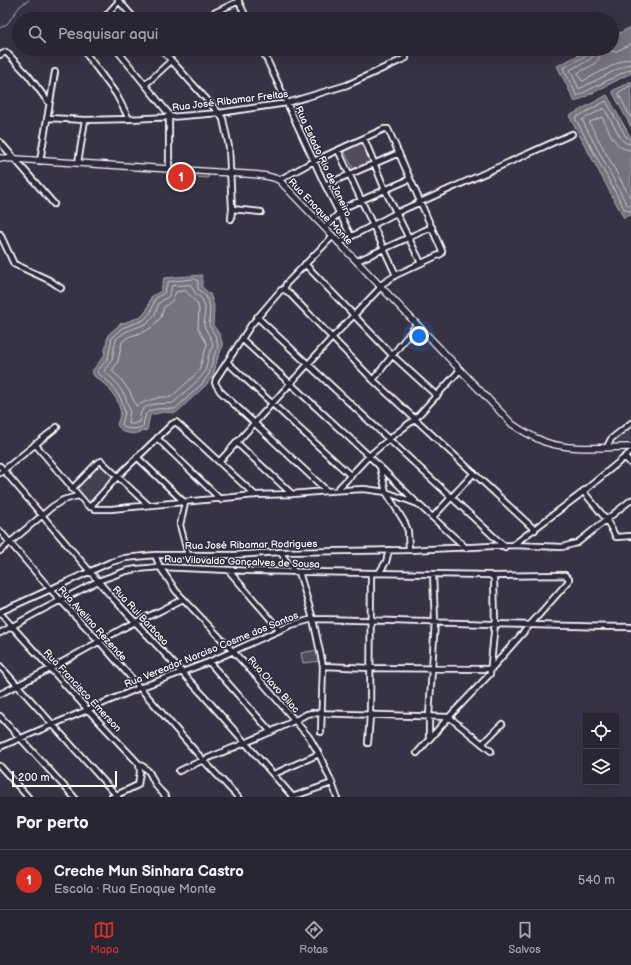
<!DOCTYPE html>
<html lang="pt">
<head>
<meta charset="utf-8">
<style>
  :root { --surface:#292634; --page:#312e3c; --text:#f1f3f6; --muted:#a5a5ac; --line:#45434f; --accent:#d93025 }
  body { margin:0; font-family:"Balsamiq Sans",sans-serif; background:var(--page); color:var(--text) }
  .controls { position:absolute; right:12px; bottom:12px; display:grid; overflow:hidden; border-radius:0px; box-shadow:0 4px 16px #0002 }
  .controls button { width:36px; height:36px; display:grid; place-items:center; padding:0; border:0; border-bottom:1px solid var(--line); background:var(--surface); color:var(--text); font:20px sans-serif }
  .scale { position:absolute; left:12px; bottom:10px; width:105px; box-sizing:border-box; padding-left:4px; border:2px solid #fff; border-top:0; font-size:11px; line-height:14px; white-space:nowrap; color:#fff; -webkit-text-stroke:3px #2f2a3d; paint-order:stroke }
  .you { position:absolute; left:419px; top:336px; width:14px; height:14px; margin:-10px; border:3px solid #fff; border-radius:50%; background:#1a73e8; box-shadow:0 0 0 6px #1a73e833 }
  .badge { display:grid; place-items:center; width:26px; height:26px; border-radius:50%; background:var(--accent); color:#fff; font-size:13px; font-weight:700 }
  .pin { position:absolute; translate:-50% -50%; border:2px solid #fff; box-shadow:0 1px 4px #0006 }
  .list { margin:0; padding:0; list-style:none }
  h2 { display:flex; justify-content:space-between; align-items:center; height:52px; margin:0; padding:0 16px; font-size:17px }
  h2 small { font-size:13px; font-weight:400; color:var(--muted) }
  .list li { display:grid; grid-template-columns:26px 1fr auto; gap:12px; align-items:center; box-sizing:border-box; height:60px; padding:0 16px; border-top:1px solid var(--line) }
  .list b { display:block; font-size:15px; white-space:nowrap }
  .list p { margin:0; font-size:13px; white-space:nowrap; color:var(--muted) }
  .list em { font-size:13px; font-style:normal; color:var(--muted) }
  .icon { flex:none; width:22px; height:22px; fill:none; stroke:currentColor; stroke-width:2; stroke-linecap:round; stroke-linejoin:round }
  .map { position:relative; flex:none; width:631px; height:797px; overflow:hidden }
  .search { position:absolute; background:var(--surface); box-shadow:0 4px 16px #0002; left:12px; right:12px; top:12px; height:44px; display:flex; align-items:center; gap:10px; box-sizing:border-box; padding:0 14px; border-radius:22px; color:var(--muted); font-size:15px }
  .sheet { height:112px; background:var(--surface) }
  nav { display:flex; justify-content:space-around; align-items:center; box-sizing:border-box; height:56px; border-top:1px solid var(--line); background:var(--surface); font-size:11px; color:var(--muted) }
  nav a { display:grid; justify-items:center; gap:2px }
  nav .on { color:var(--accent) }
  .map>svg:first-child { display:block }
  .built { fill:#444051 }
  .green { fill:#514c5c; stroke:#a8a6ae }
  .water { fill:#76737f; stroke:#adabb2 }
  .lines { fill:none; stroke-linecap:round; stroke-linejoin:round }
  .shore { stroke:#c8c7cc; stroke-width:1 }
  .stream { stroke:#adabb2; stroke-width:1 }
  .minor-casing { stroke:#fff; stroke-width:8 }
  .major-casing { stroke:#fff; stroke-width:8 }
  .minor { stroke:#2f2a3d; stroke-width:4.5 }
  .major { stroke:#2f2a3d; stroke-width:5.5 }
  .labels { text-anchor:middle; stroke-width:3; stroke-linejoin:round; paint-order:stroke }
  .street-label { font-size:10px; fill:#fff; stroke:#2f2a3d }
</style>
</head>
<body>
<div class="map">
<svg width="631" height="797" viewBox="0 0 631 797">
  <rect width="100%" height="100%" fill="#373345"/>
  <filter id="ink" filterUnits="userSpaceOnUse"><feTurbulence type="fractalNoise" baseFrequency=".025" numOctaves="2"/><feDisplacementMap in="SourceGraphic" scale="8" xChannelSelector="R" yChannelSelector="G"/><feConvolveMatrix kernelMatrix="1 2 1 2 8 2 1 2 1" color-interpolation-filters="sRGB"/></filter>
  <g filter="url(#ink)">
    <path class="built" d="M631,429V441H616Z
      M99,464L114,477L91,503L76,490Z"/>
    <path class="green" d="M364,141L373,161L354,170L344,151Z
      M183,172L209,173L208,178L183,176Z
      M318,650L320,661L303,663L301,653Z"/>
    <path class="water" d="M631,27V73L575,102L557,66L590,49H612V37Z
      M631,81V127L612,91Z
      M607,95L631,138V214L624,218L569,116Z
      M202,275V287L210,294L214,306L213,325L220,335L223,346L218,357L213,376L206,385L176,413L163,412L150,415L147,430L134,434L123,432L117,425L121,412L117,400L108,387L94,376L92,371L104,356L108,335L120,324L141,317L147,310L151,297L161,291L164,278Z"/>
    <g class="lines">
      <path class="shore" d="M631,44L615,52L603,49C597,65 593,65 579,72L578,74L581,80L583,81L623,60L631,58
        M591,49L589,54L563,68L577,96L628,70L631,69
        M596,49C595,61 579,64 570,70L579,89L626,65L631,64
        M631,85L618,93L631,118
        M631,139L626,137L606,101L575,118L625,210L631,211
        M631,144L626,143L622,140L604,108L582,120L627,205L631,206
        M631,150C614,150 609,129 602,117L590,122V124L631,199
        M195,279L198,281V289L206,296L210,307L209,325L216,337L218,346L214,356L209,374L203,383L175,409C168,409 150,407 146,414C144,417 144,423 143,427L134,429L125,428L122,424L125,412L121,399L111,384L97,372L108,358L112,337L122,328L144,320L151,312L155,299L164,293L168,282Z
        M191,285L195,293L202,299L205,307L204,326L211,339L213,345L209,354L205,372L199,379L173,403C165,404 149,402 142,410C140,413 140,419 139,422L133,424H129L128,422L130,411L125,396L115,381L104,371L112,359L116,339L125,332L148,323L155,314L159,303L169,296L172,286Z
        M186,291L197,303L199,309L198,328L207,344L199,370L195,375L171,397H161L147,401L136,406L130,392L120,378L112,371L118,361L122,342L128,337L146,331L152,327L161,317L164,307L172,301L176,292Z"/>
      <path class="stream" d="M0,28L7,24L20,6L29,0"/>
      <g class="minor-casing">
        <path id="minor" d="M118,0L135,19
          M238,0L247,19
          M103,19L119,1
          M201,19L239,1
          M116,49L169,114V168
          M161,49L198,90L219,113L223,119L229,147L232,209L231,219
          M262,49L325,185L351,236
          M84,51L116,94L129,119
          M0,55L6,52L28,75L49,103
          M146,84L171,61
          M48,118L85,120L129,119L170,117L219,113L287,103L347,85L406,58
          M364,138L385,190L421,263
          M0,142L54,204
          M338,150L396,275
          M40,161L55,72
          M78,163L85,120
          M279,180L314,161L384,129H388L442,251L441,254L396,275L379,286
          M325,185L399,153
          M232,209L261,212
          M325,227L339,213L348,206L410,179
          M0,234L14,264L49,280L61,288
          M339,243L396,213L572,134
          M357,261L432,227
          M305,264L392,355L437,396
          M284,290L286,284L333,236
          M257,317L505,547
          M242,339L369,456L415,501
          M227,362L351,476
          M373,380L417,324
          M157,438L221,500
          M236,442L292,494
          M35,444L87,505L95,509H111L255,495L292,494L327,491L364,489L386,492L418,504L466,548
          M607,447L611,439L631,423
          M137,457L185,503
          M625,457L631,464
          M219,462L330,340L381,287
          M0,466L110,595L204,696L293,797
          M380,467L386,492L405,523L408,531L409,550
          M0,473L57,427
          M72,489L97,463L101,461L148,505
          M337,490L369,456L389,439L415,419L460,370
          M327,491L220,391L215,383L216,379L251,325L281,290H284L288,292L373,380L535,530
          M583,491L606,519L616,537L631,536
          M185,503L180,525L188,555
          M90,507L118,476L172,424L176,422L255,495
          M433,517L474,473
          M0,531L50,589L99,641L203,760L238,797
          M513,545L578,496L631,452
          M0,551L52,507L63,500L78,496
          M280,552L294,571
          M155,555L160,567L176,591L260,680L309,737L319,754L332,783L337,797
          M229,571L280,630
          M299,572L313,619L323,666L321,732
          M379,573L386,562L389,550
          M0,612L111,562L125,558L155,555H235L280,552L409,550L513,545L562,547L577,543L581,540L631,500
          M0,613L88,710L139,764L140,772L138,785L112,797
          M0,633L38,612L98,581L126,571L137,569L160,567L253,571L490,575L494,578L495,623L490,674L449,717L417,753
          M209,662L271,732
          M0,666L118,797
          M323,666L370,668L491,669L568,582L569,579L565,575L492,576
          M0,694L50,669L127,626L160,611L183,599
          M0,716L74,797
          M429,739V716L435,621L433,574
          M368,743L370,715L371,573
          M482,744L502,724
          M0,747L139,688L209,662L291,625L313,619C419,621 525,626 631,627
          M139,764C150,770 150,774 155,784C158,789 163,793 166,797
          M0,766L28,797
          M179,771C221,751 266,737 307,714L312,713L449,717L491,751
          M274,774L319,754
          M292,797L332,783"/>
      </g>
      <g class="major-casing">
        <path id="major" d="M0,158L231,173C246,175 265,173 279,180L512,424C522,431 533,437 545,442C571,451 603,447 631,447"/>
      </g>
      <use href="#minor" class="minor"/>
      <use href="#major" class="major"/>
    </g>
  </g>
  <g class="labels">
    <g class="street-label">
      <text transform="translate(230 100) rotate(-7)" y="4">Rua José Ribamar Freitas</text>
      <text transform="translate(324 161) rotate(65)" y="4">Rua Estado Rio de Janeiro</text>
      <text transform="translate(321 211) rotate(46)" y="4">Rua Enoque Monte</text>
      <text transform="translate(251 544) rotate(-1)" y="4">Rua José Ribamar Rodrigues</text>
      <text transform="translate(242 561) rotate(2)" y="4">Rua Vilovaldo Gonçalves de Sousa</text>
      <text transform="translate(141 615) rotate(47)" y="4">Rua Rui Barbosa</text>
      <text transform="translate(93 623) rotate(48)" y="4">Rua Avelino Rezende</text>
      <text transform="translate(211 649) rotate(-22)" y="4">Rua Vereador Narciso Cosme dos Santos</text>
      <text transform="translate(274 684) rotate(48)" y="4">Rua Olavo Bilac</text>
      <text transform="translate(83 690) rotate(47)" y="4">Rua Francisco Emerson</text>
    </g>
  </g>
</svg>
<div class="controls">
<button><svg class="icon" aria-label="locate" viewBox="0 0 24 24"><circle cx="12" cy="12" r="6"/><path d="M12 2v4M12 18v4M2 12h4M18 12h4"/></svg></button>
<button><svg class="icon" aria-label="layers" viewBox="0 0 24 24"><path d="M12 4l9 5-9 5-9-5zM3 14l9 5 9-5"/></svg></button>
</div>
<div class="scale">200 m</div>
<div class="you"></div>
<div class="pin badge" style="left:181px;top:177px">1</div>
<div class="search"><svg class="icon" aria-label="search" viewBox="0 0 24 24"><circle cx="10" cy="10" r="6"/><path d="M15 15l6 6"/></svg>Pesquisar aqui</div>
</div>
<section class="sheet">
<h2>Por perto<small></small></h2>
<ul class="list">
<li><span class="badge">1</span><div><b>Creche Mun Sinhara Castro</b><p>Escola · Rua Enoque Monte</p></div><em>540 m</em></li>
</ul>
</section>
<nav>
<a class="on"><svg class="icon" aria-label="map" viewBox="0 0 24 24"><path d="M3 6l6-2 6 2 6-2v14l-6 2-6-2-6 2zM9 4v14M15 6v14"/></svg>Mapa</a>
<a><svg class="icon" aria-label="directions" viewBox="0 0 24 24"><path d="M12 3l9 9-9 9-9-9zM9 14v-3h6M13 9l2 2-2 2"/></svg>Rotas</a>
<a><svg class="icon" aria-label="saved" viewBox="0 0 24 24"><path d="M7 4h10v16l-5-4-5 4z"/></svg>Salvos</a>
</nav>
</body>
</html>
